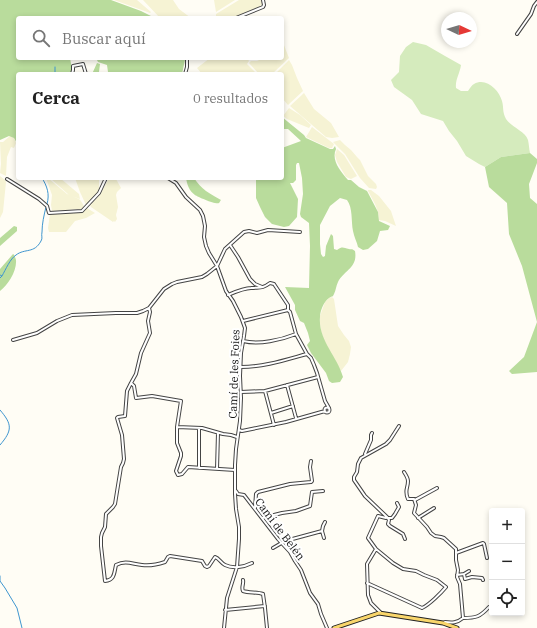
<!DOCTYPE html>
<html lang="es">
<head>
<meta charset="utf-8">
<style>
  :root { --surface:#fff; --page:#f2f2f2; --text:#222; --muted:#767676; --line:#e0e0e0 }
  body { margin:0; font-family:"IBM Plex Serif",serif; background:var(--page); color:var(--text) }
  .controls { position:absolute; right:12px; bottom:12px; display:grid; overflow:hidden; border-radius:4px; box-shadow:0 2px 6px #0003 }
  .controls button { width:36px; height:36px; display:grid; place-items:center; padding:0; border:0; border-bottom:1px solid var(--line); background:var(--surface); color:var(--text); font:20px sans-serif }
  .compass { position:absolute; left:441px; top:12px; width:36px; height:36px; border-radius:50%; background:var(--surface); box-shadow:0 2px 6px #0003; rotate:94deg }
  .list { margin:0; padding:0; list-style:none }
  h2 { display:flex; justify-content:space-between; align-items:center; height:52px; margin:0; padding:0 16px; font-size:17px }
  h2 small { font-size:13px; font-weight:400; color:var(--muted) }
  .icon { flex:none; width:22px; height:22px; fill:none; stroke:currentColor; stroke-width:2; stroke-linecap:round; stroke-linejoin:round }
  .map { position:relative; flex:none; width:537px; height:628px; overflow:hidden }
  .search { position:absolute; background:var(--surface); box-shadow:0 2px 6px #0003; left:16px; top:16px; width:268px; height:44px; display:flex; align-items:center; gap:10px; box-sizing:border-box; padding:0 14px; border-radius:4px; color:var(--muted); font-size:15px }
  .panel { position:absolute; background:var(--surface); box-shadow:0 2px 6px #0003; left:16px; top:72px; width:268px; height:108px; border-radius:4px }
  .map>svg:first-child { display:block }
  .farmland { fill:#f6f3d4 }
  .green { fill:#d5ebbd }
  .forest { fill:#b9dc9c }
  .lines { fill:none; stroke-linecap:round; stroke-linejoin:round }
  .stream { stroke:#3f96cf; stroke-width:1 }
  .minor-casing { stroke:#444; stroke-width:4 }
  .major-casing { stroke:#222; stroke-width:5 }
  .minor { stroke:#fff; stroke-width:2 }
  .major { stroke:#f9d66b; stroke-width:3 }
  .labels { text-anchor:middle; stroke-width:4; stroke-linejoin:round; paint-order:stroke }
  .street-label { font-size:11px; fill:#111; stroke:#fff }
</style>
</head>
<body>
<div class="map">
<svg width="537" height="628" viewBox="0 0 537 628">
  <rect width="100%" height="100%" fill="#fffdf5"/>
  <path class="farmland" d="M114,0H137L151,12L150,13Z
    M143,0H173L179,9L191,18H160Z
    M214,0H235L216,12Z
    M239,0H262V5L261,6L233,18H216V14Z
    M282,40L289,58L272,74H259L249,63L251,61H257L263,58H282Z
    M210,58H247L249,61L247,64L255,72L251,74H202L197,68Z
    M289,60L292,65L297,78L303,91L288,105L282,98V74H275Z
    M304,93L314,109L331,123L339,137L332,138L326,137L290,106Z
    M289,108L300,115L311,125L309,128L287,119L283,116Z
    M312,127L334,144L332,148H329L306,137Z
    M10,136L14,138L16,143L14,148L11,147L7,157L6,176L0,173L1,164L0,142H3Z
    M340,140L345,145L351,150L357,157L360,160L368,176L376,184L377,187L376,189L369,188L360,178L345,154L333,142Z
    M337,149L344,155L357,176L351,179L346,177L337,162L335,155Z
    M0,176L5,180L6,182L3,212L0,218Z
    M46,178H48L67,194L79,199L81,201L85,208L81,209L52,211L51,205L52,195Z
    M50,178H60L79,194L80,199L69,195Z
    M75,178H99V192L86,205L80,192Z
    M109,178H115L116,179L121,188L117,192L116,195L118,207L116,215L117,219L115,222L114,221L113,222L91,207L90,205L100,195Z
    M368,190H371L379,196L391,211L396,226L385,221L379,220L378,212L375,204L368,191Z
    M87,208L95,213L86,218L75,221L66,232H49L48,228L50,214L81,212Z
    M332,297L334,299L338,326L344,335L349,341L351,347L350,354L348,362L341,371L325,343L321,332L320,324V316L325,302L329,298Z"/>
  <path class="green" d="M413,42L426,45L445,56L461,65C460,73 455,80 456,88L461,91H468C470,88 472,85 474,84C486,77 499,90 502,101C504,108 502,111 506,119C511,127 525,131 528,140C529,144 529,149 530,153L501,157L485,167L479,164L466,156L457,141L449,131L443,121L421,114L412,100L394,87L391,80L399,72L400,56L406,47Z"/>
  <path class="forest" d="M0,0H111L141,11L155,18H18V58H70L72,69L71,74H18V145L14,138L9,136L0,140Z
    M96,58H185V60L182,74H92L97,63L100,64L99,72H108L107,65L98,62Z
    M282,117L304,135L306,138L330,149H333L335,146L336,149C331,160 340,171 348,180H351L359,187L367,191L378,212L379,221L390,226L388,230L380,231L377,241L368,249L363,250L358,247C357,242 354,237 353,231C351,221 353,208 347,200L340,198L330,206L320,225V244L321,254L323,257L325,256L326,246L331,234L333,236L334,249L337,250C343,246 343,248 349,249C354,250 350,248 355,251C358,268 344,270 338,282C336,286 336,290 334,294C332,298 333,295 329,298C324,301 320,311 320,317C318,340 337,356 343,377L340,382L332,383L329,381L326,373L311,353L307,345L310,341L308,333L304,323L300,321L295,310V305L285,287L309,288L310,246L309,223L301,217L300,214L303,194L302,178L299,163H297L296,165V180L293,183H290L298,199L297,217L289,226L284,227L272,224L265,217L260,207L256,198V178H282V148L301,141L288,129H282Z
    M530,153L537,159V163L529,184L530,198L537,204V372L512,374L509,371L524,357L537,322L522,266L509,234L507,203L489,187L485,167L501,157Z
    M186,178H194C201,189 210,194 221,200C220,201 220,202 219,203C216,205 198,197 195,195C189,191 187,184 186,178Z
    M14,226L17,227V231L0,246V238Z
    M13,254C14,254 16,259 16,260C17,271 8,285 0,291V269Z"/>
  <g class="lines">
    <path class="stream" d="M55,74V67
      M42,178C47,186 50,194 47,204
      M0,275L2,276L0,278
      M2,276C6,269 10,259 16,255C25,248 34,254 41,241C43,238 41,236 42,232C42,224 44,215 46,207
      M0,410C12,424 13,430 0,445
      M0,576V581L5,588L17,608L22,628"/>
    <g class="minor-casing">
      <path id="minor" d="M236,18L263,7L264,5L263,0
        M517,34L531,14L534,6L537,2
        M72,74L73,70V66L83,64L86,74
        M185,74L187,67V58
        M168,178L176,183L186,197L200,210L203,216L205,226L204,237L206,246L209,253L217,266L226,291L233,301L241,317L245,328L244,336L241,353L240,376L241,398L240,421L236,449L235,465V494L236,509L239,527V539L237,567L227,598L224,628
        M7,179L39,199L47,206L49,213L82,211L99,193L106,178
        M230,245L238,257L250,279L255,284L262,287
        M228,295C235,292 244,288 251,288C260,287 262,289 270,283L274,284L288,305V310L290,312L296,334L307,354L311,358L314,365L317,373L325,401L329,408
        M149,308L150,312L148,321L150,333L141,353L136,374L131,383L127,391L125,416L118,417L117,418L122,435L124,459L123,463L121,467L115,504L113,507L106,514L105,527L102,533L101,537V546L105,581C115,580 114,573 116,565C126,560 132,564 142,565C149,566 159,564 165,562L168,557L170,556L202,561L205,566L207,567L209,566L215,557C219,558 221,563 225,565C233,569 244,567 252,563
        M243,321L288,310
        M13,340L37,333L57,321L72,315L116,313H137L143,311L149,308L164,289L172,284L177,282L202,277L207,274L217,266L225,249L244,232L249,231L257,233L268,230L300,232
        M243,341C259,345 281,340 296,334
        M241,367C264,367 285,360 307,354
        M131,383L134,386L136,398L152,396L181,401L177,427V443L181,453V456L176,471L178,475L182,474L188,467L235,470
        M287,385L296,418
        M265,391L274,425
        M241,392L265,391L318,377
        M324.5 410a2.5 2.5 0 1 1 5 0a2.5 2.5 0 1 1-5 0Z
        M271,413L293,406
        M177,427L202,428L223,434L231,435L237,437
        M239,430L242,431L286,422L325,411
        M365,454L371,440V435L372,433
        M199,468V428
        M217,469L218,433
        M404,472C406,475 408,478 408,481C408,489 404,490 408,499H414L416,505L414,513L427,527L431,533L435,536L441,537L444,538L456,549V560L458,570L457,577L460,584L463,618C457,623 452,623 445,622L444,623
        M236,491L238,494L244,495L278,539L290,552L295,561L301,570L310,593L318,604L321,614L327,628
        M415,500L437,488
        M255,508L256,494L258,492L290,484L311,482L312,481L310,467L311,461
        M387,517L389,520L388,524L390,526L403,534L405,539
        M262,518L282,513L296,511L310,506L312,492L323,491
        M388,518H392L395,514L399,507L397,503
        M418,518L434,508
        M322,531L323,526L325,522
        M273,548L285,541L322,531L324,538
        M376,549L367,564L368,595L371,603L380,612
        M456,553L483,543L484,544L487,558
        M464,574L465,579L472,577L482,578L483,580
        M457,575L464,574L469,571
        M243,580C244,584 241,587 243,591C249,593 257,592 263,594L265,608L267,628
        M367,583L422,608C429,605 441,593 446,587L437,580L424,575L416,571L403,569L393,563L376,549L368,538L378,516L386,518L387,517L365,496L354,480V477L357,472L358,464L361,458L386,444L390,440L399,426
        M225,610L265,606
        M463,618C476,618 480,617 489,607L491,608"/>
    </g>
    <g class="major-casing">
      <path id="major" d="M334,628L379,613L443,623L457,628"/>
    </g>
    <use href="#minor" class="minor"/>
    <use href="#major" class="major"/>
  </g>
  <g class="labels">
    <g class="street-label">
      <text transform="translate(234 374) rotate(-88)" y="4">Camí de les Foies</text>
      <text transform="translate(280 529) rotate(53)" y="4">Camí de Belén</text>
    </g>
  </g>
</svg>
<div class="controls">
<button>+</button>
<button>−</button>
<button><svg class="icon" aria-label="locate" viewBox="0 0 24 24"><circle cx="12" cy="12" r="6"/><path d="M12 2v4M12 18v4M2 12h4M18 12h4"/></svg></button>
</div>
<svg class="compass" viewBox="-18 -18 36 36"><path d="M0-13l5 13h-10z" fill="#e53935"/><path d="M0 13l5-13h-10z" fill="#767676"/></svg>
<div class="search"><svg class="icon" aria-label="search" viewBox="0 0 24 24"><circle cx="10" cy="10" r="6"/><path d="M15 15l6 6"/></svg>Buscar aquí</div>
<section class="panel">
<h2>Cerca<small>0 resultados</small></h2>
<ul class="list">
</ul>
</section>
</div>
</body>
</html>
